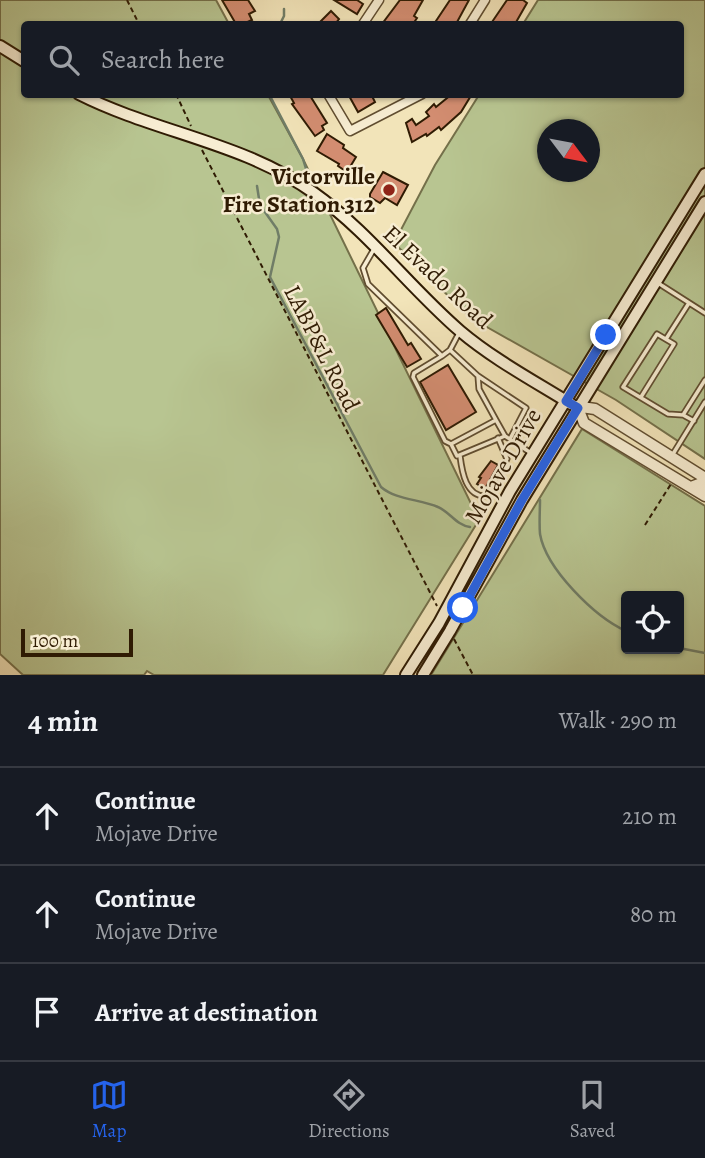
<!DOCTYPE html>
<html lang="en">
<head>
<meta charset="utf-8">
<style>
  :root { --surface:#171b24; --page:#242831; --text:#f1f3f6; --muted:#9ea1a6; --line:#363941; --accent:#2563eb }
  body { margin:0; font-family:Alegreya,serif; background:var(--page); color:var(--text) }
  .controls { position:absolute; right:21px; bottom:21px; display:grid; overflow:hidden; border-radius:7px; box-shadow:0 2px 5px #0004 }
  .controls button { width:63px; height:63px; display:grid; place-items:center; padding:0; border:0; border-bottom:2px solid var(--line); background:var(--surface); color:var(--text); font:35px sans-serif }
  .compass { position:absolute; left:537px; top:119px; width:63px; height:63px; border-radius:50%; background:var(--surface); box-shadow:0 2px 5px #0004; rotate:122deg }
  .scale { position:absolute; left:21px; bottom:18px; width:112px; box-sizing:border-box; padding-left:7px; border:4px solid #2f1b03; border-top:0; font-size:19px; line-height:24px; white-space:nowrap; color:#2f1b03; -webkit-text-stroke:5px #f7edd2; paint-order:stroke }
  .stop { position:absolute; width:21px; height:21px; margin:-16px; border:5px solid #2563eb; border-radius:50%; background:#fff }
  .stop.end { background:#2563eb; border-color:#fff; box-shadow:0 2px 7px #0008 }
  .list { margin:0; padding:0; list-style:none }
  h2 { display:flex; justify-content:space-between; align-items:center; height:91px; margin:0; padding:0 28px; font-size:30px }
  h2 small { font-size:23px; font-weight:400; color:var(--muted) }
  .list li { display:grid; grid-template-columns:46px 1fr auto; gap:21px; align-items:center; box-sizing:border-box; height:98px; padding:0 28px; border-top:2px solid var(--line) }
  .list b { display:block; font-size:26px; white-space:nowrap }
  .list p { margin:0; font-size:23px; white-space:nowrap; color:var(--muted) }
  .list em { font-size:23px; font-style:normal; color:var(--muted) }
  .icon { flex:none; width:38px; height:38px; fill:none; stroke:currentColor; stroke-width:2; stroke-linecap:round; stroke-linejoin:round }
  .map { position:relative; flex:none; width:705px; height:675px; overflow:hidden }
  .search { position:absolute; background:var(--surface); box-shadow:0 2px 5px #0004; left:21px; right:21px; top:21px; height:77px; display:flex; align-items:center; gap:18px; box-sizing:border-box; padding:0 24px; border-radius:7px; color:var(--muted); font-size:26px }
  .sheet { height:385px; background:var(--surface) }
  nav { display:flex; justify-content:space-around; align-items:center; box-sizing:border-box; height:98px; border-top:2px solid var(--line); background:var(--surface); font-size:19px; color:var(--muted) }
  nav a { display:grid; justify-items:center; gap:4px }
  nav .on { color:var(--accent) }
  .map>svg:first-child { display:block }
  .green { fill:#b8c591; stroke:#74704a; stroke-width:2; fill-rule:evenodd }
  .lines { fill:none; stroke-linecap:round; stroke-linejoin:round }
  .stream { stroke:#707d67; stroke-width:2.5 }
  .building { fill:#d38d71; stroke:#2f1b03; stroke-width:2 }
  .service-casing { stroke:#604d30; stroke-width:7 }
  .minor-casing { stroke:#604d30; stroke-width:11 }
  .tertiary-casing { stroke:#604d30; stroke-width:13 }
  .secondary-casing { stroke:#2f1b03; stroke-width:14 }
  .path { stroke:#2f1b03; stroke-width:2; stroke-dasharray:5 3.5; stroke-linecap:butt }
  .service { stroke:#f7edd2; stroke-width:3.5 }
  .minor { stroke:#f7edd2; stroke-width:8 }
  .tertiary { stroke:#f7edd2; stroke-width:10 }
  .secondary { stroke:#f7edd2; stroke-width:10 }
  .route { stroke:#2563eb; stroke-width:9 }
  .poi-dot { fill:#8f2418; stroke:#f7edd2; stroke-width:2.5 }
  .labels { text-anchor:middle; stroke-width:5; stroke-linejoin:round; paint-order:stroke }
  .poi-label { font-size:24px; font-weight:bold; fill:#2f1b03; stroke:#f7edd2; text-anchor:end }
  .street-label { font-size:24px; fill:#2f1b03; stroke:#f7edd2 }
</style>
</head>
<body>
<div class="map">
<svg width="705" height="675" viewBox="0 0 705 675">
  <rect width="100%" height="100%" fill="#f2e4b9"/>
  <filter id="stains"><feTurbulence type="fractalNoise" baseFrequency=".00286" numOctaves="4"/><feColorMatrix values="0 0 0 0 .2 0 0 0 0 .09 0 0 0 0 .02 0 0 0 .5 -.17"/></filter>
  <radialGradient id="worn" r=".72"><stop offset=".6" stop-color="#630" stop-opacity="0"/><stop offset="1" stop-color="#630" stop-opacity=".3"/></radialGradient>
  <path class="green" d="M0,0H216L229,24H24V94L268,95L303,159L479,520L383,675H154L147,671L144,675H23L0,654Z
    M538,0H705V459L616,400L471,318L394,243L435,165L479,95L680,94V24H523ZM548,130H590V172H548Z
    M582,429L705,506V675H431ZM679,596V649H626V596Z"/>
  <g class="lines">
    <path class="stream" d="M280,24L284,16V9
      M269,94L303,159L307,172
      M257,186L260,205L277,229L279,237L270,277L381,487C396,500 420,499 438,507C450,512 456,525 470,527
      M540,500C540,511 539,523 540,534C546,569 595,617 626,631
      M679,648L705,653"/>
  </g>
  <path class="building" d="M222,0H248L255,11L249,14L252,20L243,24H236Z
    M334,0H357L363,4L357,14Z
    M400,0H423L414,16L417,18L413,24H382Z
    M450,0H469L456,24H434Z
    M507,0H523L527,3L515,24H496L492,22Z
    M331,11L339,19L335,24H318Z
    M289,94H309L327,123L322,126L324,130L315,136L292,104L294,103Z
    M348,94H371L375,102L358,112Z
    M452,94H472L461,112L441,130L439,127L427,136L426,134L412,142L406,123L412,119L416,125L429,116L426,112L434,104L436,107Z
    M327,134L344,145L343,148L356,157L347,172L338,166L339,164L317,151Z
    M383,172L408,185L397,205L385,198L380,203L370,197V194Z
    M386,308L408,345L411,343L421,359L407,367L376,315Z
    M448,365L476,412L446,430L420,382Z
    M491,461L498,465L485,489L477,484L481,478L479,477Z"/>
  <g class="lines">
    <g class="service-casing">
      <path id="service" d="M374,249L363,268L368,284L442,356L450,350L459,333
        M658,283L705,313
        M666,339L689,303
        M450,350L478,376
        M442,356L414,373L413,377L445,441L451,444
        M641,397L674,344L657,334L623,387L668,414L683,415L694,421
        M683,415L705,380
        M496,420L505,436
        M510,439L526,408L478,376L479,389L496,420L451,444L457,456L505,436L531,453
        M673,454L705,402
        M460,456C462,472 466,497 486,496L507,459L498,438"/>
    </g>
    <g class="minor-casing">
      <path id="minor" d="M363,24L379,0
        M470,24L485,0
        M328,94L350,131L422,94"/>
    </g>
    <g class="tertiary-casing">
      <path id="tertiary" d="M575,406L595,409L705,478
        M578,408L584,423L705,496
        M691,487L699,484L705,488"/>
    </g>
    <g class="secondary-casing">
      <path id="secondary" d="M0,46L24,61
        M79,94C156,133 243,142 314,193C369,232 409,287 460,331C493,359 534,381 571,404
        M406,675L439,623L510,491L705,174
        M423,675L450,631L522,500L705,202"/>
    </g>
    <path class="path" d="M127,0L139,24
      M176,94L191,126
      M202,150L437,606
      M645,525L671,484
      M454,639L473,675"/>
    <use href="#service" class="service"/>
    <use href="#minor" class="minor"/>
    <use href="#tertiary" class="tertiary"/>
    <use href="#secondary" class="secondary"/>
  </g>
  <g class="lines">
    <path class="route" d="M463,608L522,500L578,408L566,401L606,335"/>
  </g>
  <circle class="poi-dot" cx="389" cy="190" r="7"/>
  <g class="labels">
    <g class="poi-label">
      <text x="375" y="184">Victorville<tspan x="375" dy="28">Fire Station 312</tspan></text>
    </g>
    <g class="street-label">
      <text transform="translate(438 277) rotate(43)" y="8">El Evado Road</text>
      <text transform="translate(322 348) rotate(63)" y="8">LABP&amp;L Road</text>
      <text transform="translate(503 466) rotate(-60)" y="8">Mojave Drive</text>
    </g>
  </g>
  <rect width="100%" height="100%" filter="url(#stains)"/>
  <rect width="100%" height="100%" fill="url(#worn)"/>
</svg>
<div class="controls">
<button><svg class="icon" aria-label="locate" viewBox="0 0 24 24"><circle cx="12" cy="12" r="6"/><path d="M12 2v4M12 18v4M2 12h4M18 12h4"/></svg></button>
</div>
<svg class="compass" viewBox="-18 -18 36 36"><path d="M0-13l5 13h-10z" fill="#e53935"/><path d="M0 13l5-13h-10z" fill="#9ea1a6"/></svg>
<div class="scale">100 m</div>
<div class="stop" style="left:463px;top:608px"></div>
<div class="stop end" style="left:606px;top:335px"></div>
<div class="search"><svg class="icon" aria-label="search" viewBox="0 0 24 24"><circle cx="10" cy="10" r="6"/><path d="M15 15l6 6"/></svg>Search here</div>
</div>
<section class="sheet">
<h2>4 min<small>Walk · 290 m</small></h2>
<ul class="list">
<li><svg class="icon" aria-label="ahead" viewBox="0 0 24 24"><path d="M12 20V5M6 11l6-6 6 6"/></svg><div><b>Continue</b><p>Mojave Drive</p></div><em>210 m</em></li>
<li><svg class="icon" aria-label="ahead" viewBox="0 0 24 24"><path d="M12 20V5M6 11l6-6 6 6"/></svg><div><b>Continue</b><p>Mojave Drive</p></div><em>80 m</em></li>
<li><svg class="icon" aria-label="arrive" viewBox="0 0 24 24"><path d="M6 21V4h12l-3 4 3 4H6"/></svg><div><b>Arrive at destination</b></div></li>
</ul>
</section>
<nav>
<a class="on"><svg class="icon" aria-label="map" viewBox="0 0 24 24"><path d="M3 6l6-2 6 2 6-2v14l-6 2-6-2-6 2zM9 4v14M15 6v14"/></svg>Map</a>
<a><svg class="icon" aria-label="directions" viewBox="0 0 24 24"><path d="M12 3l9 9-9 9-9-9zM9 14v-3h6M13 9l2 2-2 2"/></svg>Directions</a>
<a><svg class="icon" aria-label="saved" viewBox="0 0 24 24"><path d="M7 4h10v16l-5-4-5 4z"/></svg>Saved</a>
</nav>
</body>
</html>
